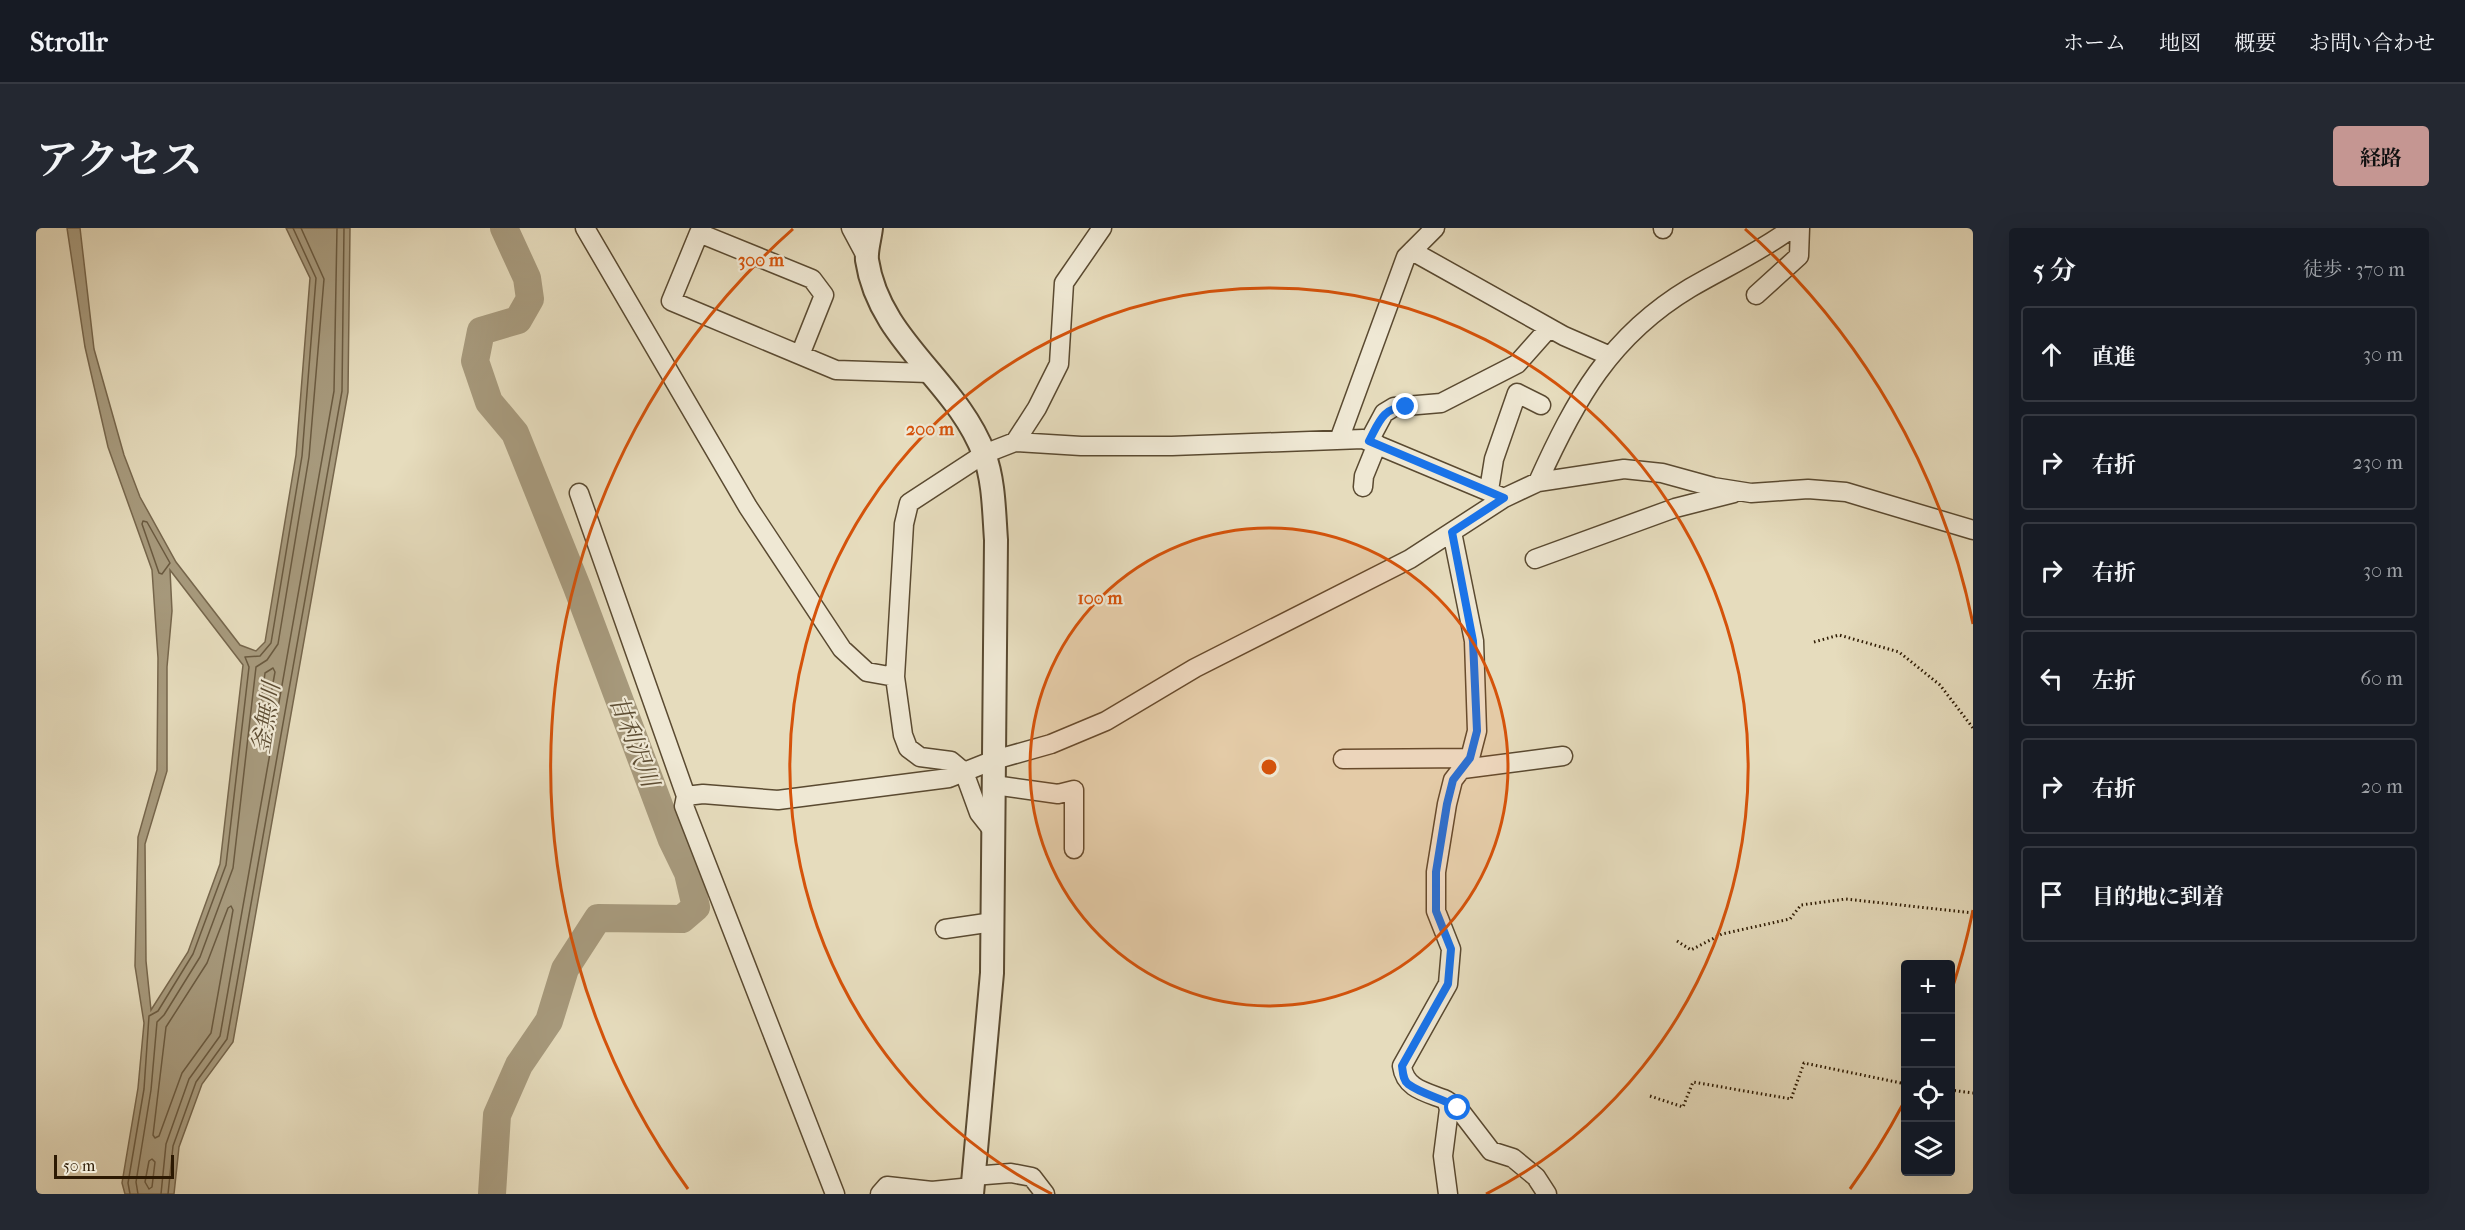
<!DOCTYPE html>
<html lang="ja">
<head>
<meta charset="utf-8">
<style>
  :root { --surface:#171b24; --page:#242831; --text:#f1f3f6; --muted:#9ea1a6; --line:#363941; --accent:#c59692 }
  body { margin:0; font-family:"IM FELL French Canon","Noto Serif JP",serif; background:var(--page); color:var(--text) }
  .controls { position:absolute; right:18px; bottom:18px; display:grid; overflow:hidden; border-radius:6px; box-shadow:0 6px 24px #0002 }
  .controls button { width:54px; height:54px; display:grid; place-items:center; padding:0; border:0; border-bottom:2px solid var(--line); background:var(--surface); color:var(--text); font:30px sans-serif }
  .scale { position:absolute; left:18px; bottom:15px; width:120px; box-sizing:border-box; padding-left:6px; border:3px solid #2c1902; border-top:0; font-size:16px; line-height:21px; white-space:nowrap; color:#2c1902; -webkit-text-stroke:4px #efe8d4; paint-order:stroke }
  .stop { position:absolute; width:18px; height:18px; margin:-14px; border:4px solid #1a73e8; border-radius:50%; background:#fff }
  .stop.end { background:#1a73e8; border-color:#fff; box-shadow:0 2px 6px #0008 }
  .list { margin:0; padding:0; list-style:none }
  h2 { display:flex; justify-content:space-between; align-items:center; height:78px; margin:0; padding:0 24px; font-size:26px }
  h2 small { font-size:20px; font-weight:400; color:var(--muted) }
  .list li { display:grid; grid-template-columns:39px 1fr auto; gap:18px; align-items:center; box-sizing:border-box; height:96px; margin:0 12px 12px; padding:0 12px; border:2px solid var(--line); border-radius:6px }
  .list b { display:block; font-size:22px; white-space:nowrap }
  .list em { font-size:20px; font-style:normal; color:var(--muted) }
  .icon { flex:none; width:33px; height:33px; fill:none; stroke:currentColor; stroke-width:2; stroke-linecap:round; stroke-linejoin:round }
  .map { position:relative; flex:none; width:1937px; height:966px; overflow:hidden; border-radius:6px }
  header { display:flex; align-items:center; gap:36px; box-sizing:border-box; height:84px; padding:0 30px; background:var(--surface); border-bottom:2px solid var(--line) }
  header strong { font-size:28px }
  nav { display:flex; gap:33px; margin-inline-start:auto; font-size:21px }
  .intro { display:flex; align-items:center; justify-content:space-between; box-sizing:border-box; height:144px; padding:0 36px }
  h1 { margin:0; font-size:42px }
  .button { padding:15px 27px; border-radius:6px; background:var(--accent); color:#111; font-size:21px; font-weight:700 }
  main { display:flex; gap:36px; padding:0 36px }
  aside { flex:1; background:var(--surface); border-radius:6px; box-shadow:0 6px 24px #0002 }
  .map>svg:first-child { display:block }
  .water { fill:#a79a7d; stroke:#76664c; stroke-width:1.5; fill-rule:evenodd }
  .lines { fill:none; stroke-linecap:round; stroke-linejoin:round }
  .shore { stroke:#6a5a40; stroke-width:1.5 }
  .river { stroke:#a79a7d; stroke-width:28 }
  .minor-casing { stroke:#5a4a31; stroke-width:21 }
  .tertiary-casing { stroke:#5a4a31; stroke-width:26 }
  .path { stroke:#2c1902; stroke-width:3; stroke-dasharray:1.5 3; stroke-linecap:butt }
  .minor { stroke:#efe8d4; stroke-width:18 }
  .tertiary { stroke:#efe8d4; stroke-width:22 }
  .route { stroke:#1a73e8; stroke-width:8 }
  .ring { fill:none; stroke:#d5530b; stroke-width:3 }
  .labels { text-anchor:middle; stroke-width:4.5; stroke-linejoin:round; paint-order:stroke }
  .water-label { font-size:24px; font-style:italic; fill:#5d4d33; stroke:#efe8d4 }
  .centre { fill:#d5530b; stroke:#efe8d4; stroke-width:3 }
  .ring-label { font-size:18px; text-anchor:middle; font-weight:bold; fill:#d5530b; stroke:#efe8d4; stroke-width:4.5; stroke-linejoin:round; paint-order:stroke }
</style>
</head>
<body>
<header>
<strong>Strollr</strong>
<nav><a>ホーム</a><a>地図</a><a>概要</a><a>お問い合わせ</a></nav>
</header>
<div class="intro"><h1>アクセス</h1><a class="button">経路</a></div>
<main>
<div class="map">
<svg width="1937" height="966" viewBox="0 0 1937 966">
  <rect width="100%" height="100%" fill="#e6dcbd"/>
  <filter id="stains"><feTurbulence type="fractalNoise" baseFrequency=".00333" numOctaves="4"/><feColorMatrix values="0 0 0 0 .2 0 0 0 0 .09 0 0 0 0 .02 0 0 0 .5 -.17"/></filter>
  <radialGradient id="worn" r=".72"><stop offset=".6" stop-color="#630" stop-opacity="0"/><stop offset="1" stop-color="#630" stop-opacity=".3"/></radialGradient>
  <path class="water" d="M31,0H44L58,121L88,227L104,269L140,334L204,417L220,423L229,414L260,227L274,50L250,0H314L312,164L197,814L166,856L143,919L138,966H89L86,955L102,860L108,795L99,738L101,650L102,609L121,542L122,430L116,342L72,219L49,119ZM134,342L207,437L184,636L152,724L115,782L110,733L109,616L131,543V439L136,383Z"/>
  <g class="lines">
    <path class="shore" d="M107,293L111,294L134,335L126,346L123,345L106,296Z
      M237,440L239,444L227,510L224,512L221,509L229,445Z
      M195,678L197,682L175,805L146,845L123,908L119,910L117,907L130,799L171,735L192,680Z
      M116,931L119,934L116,959L113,961L109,954L113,933Z
      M94,966L92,955L108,861L113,788L122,783L157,726L190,637L213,439L209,429L224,428L235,415L266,228L280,50L257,0
      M102,966L100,954L115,862L121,794L128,787L164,729L197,640L220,439L231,432L242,416L273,229L288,51L265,0
      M125,966L130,916L153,851L184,808L298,163L301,0
      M132,966L137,918L160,854L191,811L306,163L308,0"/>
    <path class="river" d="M456,966L461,887L483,837L513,793L529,741L562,690L646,691L660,679L652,645L636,612L541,359L479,205L453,174L439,133L445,103L482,92L494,71L491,50L468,0"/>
    <g class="minor-casing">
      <path id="minor" d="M549,0L712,279L806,421L831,444L859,449
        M815,0L831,30
        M1627,0V1
        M1376,23L1528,108L1574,128
        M1720,67L1763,28L1764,0
        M764,127L788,67L776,51L663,5L635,73L800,142L893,145
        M1303,212L1370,29L1399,0
        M1333,213L1348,185L1358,179L1405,175L1481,136L1513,100
        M979,214L1001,180L1023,136L1028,55L1066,0
        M1502,254C1539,172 1574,108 1654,60C1688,40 1724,24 1756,0
        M1327,259L1328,248L1341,216
        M1453,262L1458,231L1481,165L1505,177
        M543,265L650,568L648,578L799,966
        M1499,331L1639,280L1698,265
        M1307,531L1434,530
        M1427,541L1527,528
        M958,557L1022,566L1038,562V621
        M650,568L667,566L742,572L913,550L958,532L1015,516L1070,493L1159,440L1374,331L1468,270L1502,254L1588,241L1626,245L1677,259L1715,265L1772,261L1810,264L1937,302
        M958,604L943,585L928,544L915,533L884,529L872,520L867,507L859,449L868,296L873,275L948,226L979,214L1045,218H1136L1327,211L1468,270
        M909,701L957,694
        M1410,872L1422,880L1455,923L1477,930L1500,949L1511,966
        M937,948L975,945L996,949L1009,966
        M844,966L851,958L896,963L936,959
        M1412,966L1407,928L1413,881L1410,872C1390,864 1369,861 1366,838L1412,756L1415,721L1400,683V644L1411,576L1417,552L1434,530L1441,503L1438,413L1416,304"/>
    </g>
    <g class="tertiary-casing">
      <path id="tertiary" d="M835,0C834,10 830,22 831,32C843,113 921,153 948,226C958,252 958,285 960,312L956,745L936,966"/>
    </g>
    <path class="path" d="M1778,414L1803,407L1863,424L1904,457L1937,500
      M1641,713L1655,722L1686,706L1754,691L1765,677L1810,671L1937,685
      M1914,862L1937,865
      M1614,868L1647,879L1657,854L1755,871L1768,835L1870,856"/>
    <use href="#minor" class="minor"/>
    <use href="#tertiary" class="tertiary"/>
  </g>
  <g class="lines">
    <path class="route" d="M1370,179C1347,179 1343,194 1333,213L1468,270L1416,304L1437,413L1441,503L1434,530L1417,552L1411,576L1400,644V683L1415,721L1412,756L1366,838C1367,845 1367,852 1372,856C1387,867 1407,870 1422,880"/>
  </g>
  <circle cx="1233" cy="539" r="239" fill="#d5530b" fill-opacity=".12"/>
  <g class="ring">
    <circle cx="1233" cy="539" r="239"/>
    <path d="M1016 966A479 479 0 1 1 1450 966"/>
    <path d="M1937 682A718 718 0 0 1 1916 761M1867 876A718 718 0 0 1 1814 961M652 961A718 718 0 0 1 757 1M1709 1A718 718 0 0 1 1937 396"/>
  </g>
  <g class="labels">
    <g class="water-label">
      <text transform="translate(230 490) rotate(-81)" y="8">釜無川</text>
      <text transform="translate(598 513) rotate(69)" y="8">甘利沢川</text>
    </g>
  </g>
  <circle cx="1233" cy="539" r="9" class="centre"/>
  <g class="ring-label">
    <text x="725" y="38">300 m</text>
    <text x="894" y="207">200 m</text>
    <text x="1064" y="376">100 m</text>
  </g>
  <rect width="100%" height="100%" filter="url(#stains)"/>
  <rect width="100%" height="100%" fill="url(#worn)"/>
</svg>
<div class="controls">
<button>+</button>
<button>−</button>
<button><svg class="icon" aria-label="locate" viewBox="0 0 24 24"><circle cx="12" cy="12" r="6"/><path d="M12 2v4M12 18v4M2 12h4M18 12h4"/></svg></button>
<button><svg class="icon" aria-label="layers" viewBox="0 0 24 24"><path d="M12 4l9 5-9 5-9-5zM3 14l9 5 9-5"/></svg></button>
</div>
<div class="scale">50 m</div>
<div class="stop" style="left:1422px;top:880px"></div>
<div class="stop end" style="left:1370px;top:179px"></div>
</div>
<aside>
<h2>5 分<small>徒歩 · 370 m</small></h2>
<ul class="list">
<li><svg class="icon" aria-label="ahead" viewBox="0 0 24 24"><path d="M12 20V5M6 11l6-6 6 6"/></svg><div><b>直進</b></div><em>30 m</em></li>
<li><svg class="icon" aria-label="right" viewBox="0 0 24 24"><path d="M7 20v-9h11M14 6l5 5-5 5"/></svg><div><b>右折</b></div><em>230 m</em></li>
<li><svg class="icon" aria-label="right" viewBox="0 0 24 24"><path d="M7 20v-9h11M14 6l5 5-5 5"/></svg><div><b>右折</b></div><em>30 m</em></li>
<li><svg class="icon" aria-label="left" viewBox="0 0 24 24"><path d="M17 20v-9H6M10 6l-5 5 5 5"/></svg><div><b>左折</b></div><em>60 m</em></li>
<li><svg class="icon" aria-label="right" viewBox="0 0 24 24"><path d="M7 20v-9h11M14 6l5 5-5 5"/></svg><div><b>右折</b></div><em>20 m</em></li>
<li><svg class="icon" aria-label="arrive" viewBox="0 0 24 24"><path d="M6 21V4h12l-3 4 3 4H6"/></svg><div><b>目的地に到着</b></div></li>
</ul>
</aside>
</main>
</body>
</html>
